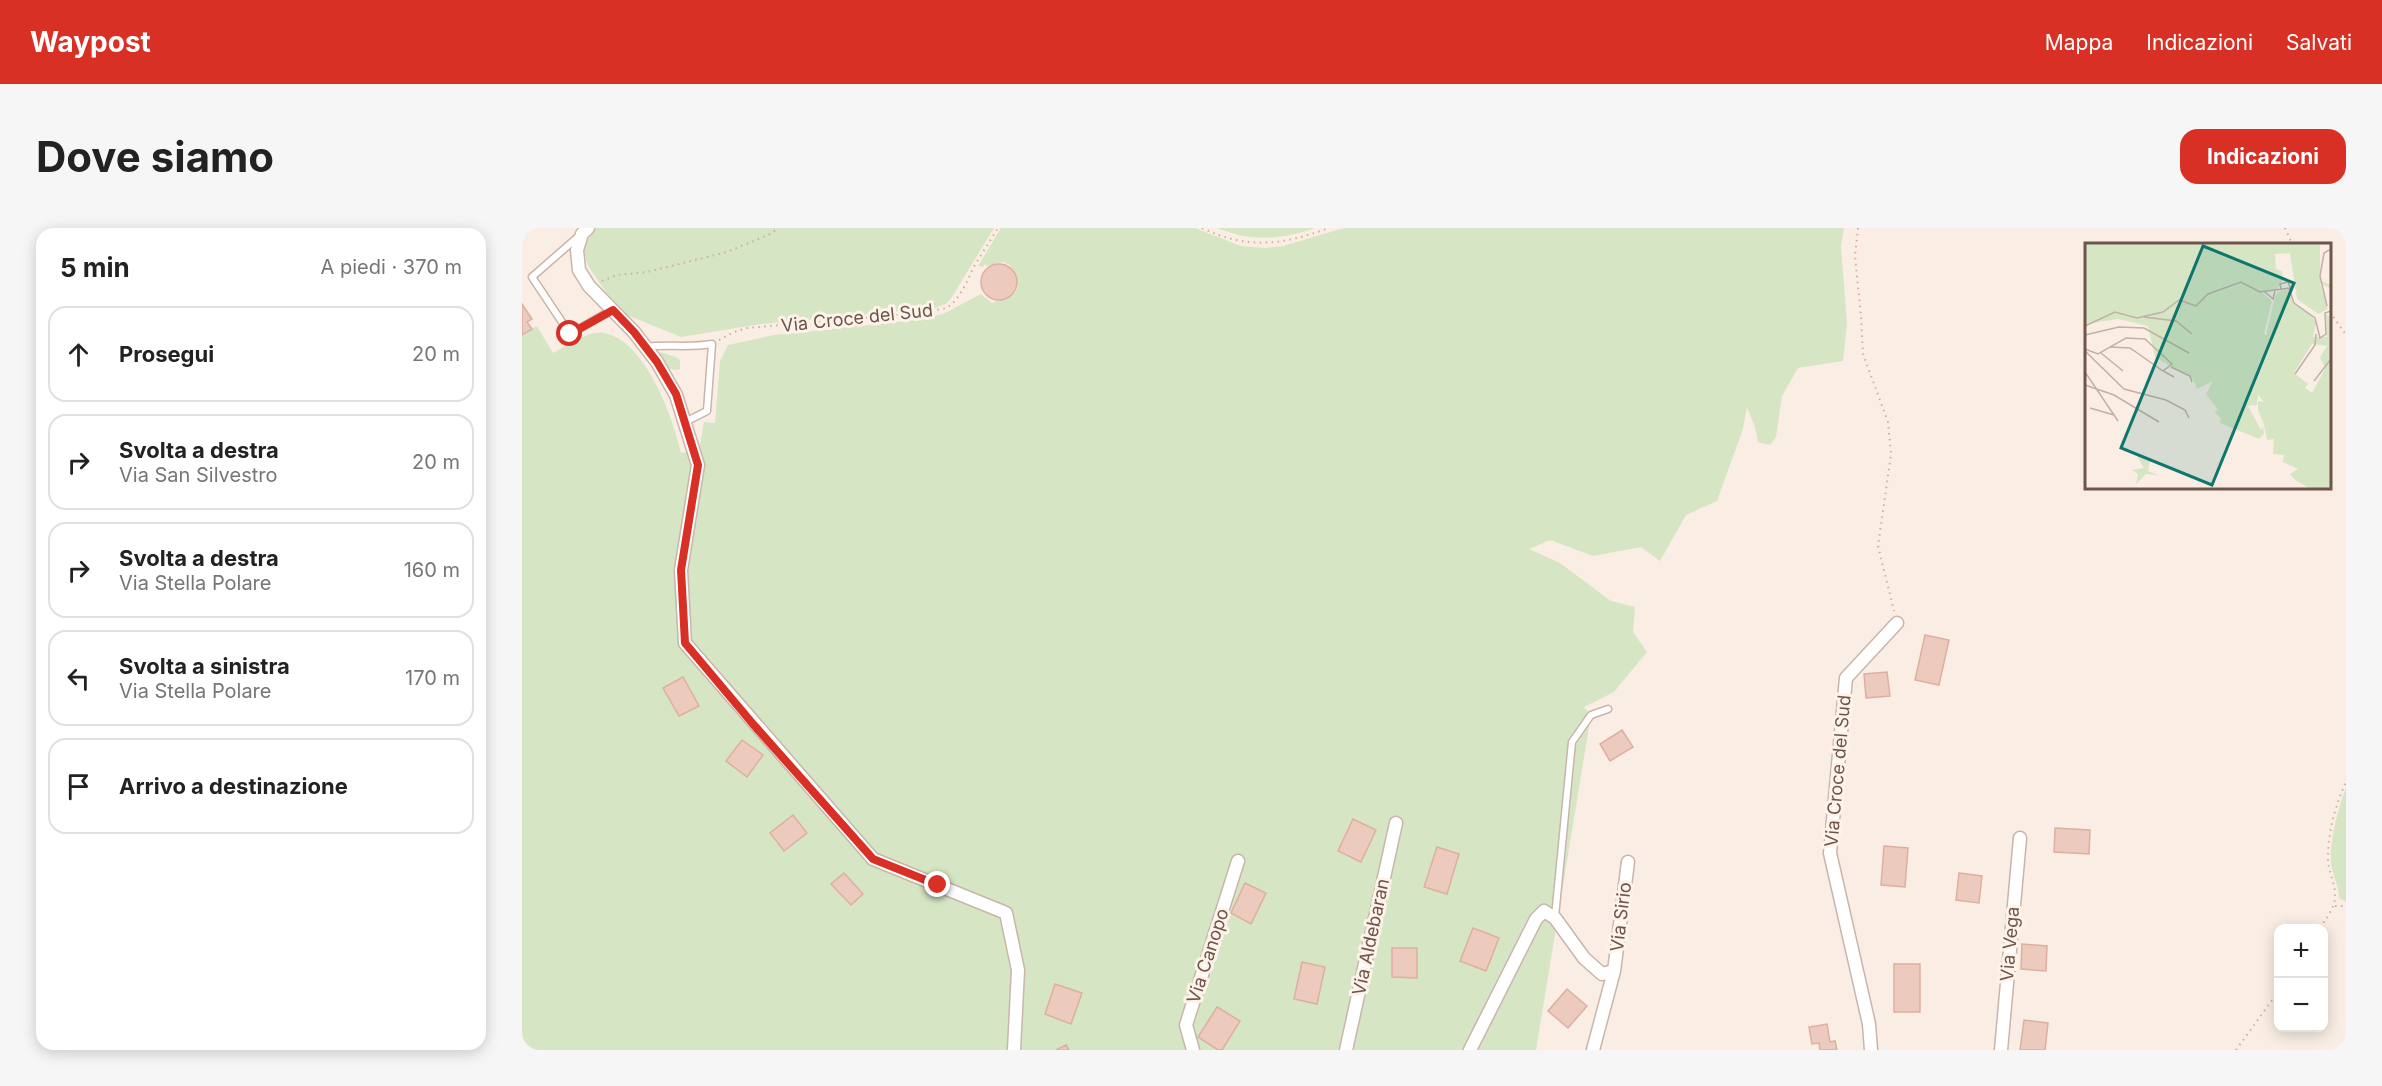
<!DOCTYPE html>
<html lang="it">
<head>
<meta charset="utf-8">
<style>
  :root { --surface:#fff; --page:#f6f6f6; --text:#222; --muted:#767676; --line:#e0e0e0; --accent:#d93025 }
  body { margin:0; font-family:Inter,sans-serif; background:var(--page); color:var(--text) }
  .controls { position:absolute; right:18px; bottom:18px; display:grid; overflow:hidden; border-radius:12px; box-shadow:0 3px 15px #0003 }
  .controls button { width:54px; height:54px; display:grid; place-items:center; padding:0; border:0; border-bottom:2px solid var(--line); background:var(--surface); color:var(--text); font:30px sans-serif }
  .stop { position:absolute; width:18px; height:18px; margin:-14px; border:4px solid #d93025; border-radius:50%; background:#fff }
  .stop.end { background:#d93025; border-color:#fff; box-shadow:0 2px 6px #0008 }
  .list { margin:0; padding:0; list-style:none }
  h2 { display:flex; justify-content:space-between; align-items:center; height:78px; margin:0; padding:0 24px; font-size:26px }
  h2 small { font-size:20px; font-weight:400; color:var(--muted) }
  .list li { display:grid; grid-template-columns:39px 1fr auto; gap:18px; align-items:center; box-sizing:border-box; height:96px; margin:0 12px 12px; padding:0 12px; border:2px solid var(--line); border-radius:18px }
  .list b { display:block; font-size:22px; white-space:nowrap }
  .list p { margin:0; font-size:20px; white-space:nowrap; color:var(--muted) }
  .list em { font-size:20px; font-style:normal; color:var(--muted) }
  .icon { flex:none; width:33px; height:33px; fill:none; stroke:currentColor; stroke-width:2; stroke-linecap:round; stroke-linejoin:round }
  .map { position:relative; flex:none; width:1824px; height:822px; overflow:hidden; border-radius:18px }
  header { display:flex; align-items:center; gap:36px; box-sizing:border-box; height:84px; padding:0 30px; background:var(--accent); color:#fff }
  header strong { font-size:28px }
  nav { display:flex; gap:33px; margin-inline-start:auto; font-size:21px }
  .intro { display:flex; align-items:center; justify-content:space-between; box-sizing:border-box; height:144px; padding:0 36px }
  h1 { margin:0; font-size:42px }
  .button { padding:15px 27px; border-radius:18px; background:var(--accent); color:#fff; font-size:21px; font-weight:700 }
  main { display:flex; gap:36px; padding:0 36px }
  aside { flex:1; background:var(--surface); border-radius:18px; box-shadow:0 3px 15px #0003 }
  .map>svg:first-child { display:block }
  .green { fill:#d6e6c4 }
  .building { fill:#edcabe; stroke:#deafa0; stroke-width:1.5 }
  .lines { fill:none; stroke-linecap:round; stroke-linejoin:round }
  .lane-casing { stroke:#c9b5ab; stroke-width:9 }
  .street-casing { stroke:#c9b5ab; stroke-width:15 }
  .path { stroke:#d1ada1; stroke-width:2; stroke-dasharray:1.5 4.5; stroke-linecap:butt }
  .lane { stroke:#fff; stroke-width:6 }
  .street { stroke:#fff; stroke-width:12 }
  .route { stroke:#d93025; stroke-width:8 }
  .labels { text-anchor:middle; stroke-width:6; stroke-linejoin:round; paint-order:stroke }
  .street-label { font-size:18px; fill:#6f544c; stroke:#fdf3e9 }
  .inset-road { fill:none; stroke:#c2b0a7; stroke-width:1.5 }
  .view { fill:#0f766e; fill-opacity:0.15; stroke:#0f766e; stroke-width:3 }
  .inset-edge { fill:none; stroke:#6f544c; stroke-width:3 }
</style>
</head>
<body>
<header>
<strong>Waypost</strong>
<nav><a>Mappa</a><a>Indicazioni</a><a>Salvati</a></nav>
</header>
<div class="intro"><h1>Dove siamo</h1><a class="button">Indicazioni</a></div>
<main>
<aside>
<h2>5 min<small>A piedi · 370 m</small></h2>
<ul class="list">
<li><svg class="icon" aria-label="ahead" viewBox="0 0 24 24"><path d="M12 20V5M6 11l6-6 6 6"/></svg><div><b>Prosegui</b></div><em>20 m</em></li>
<li><svg class="icon" aria-label="right" viewBox="0 0 24 24"><path d="M7 20v-9h11M14 6l5 5-5 5"/></svg><div><b>Svolta a destra</b><p>Via San Silvestro</p></div><em>20 m</em></li>
<li><svg class="icon" aria-label="right" viewBox="0 0 24 24"><path d="M7 20v-9h11M14 6l5 5-5 5"/></svg><div><b>Svolta a destra</b><p>Via Stella Polare</p></div><em>160 m</em></li>
<li><svg class="icon" aria-label="left" viewBox="0 0 24 24"><path d="M17 20v-9H6M10 6l-5 5 5 5"/></svg><div><b>Svolta a sinistra</b><p>Via Stella Polare</p></div><em>170 m</em></li>
<li><svg class="icon" aria-label="arrive" viewBox="0 0 24 24"><path d="M6 21V4h12l-3 4 3 4H6"/></svg><div><b>Arrivo a destinazione</b></div></li>
</ul>
</aside>
<div class="map">
<svg width="1824" height="822" viewBox="0 0 1824 822">
  <rect width="100%" height="100%" fill="#faeee4"/>
  <path class="green" d="M74,0H472L430,69L424,76L413,80L239,96L159,109L105,87L84,64L66,38L63,28V17Z
    M479,0H673L719,18L743,20L761,18L822,0H1322L1319,18L1325,95L1321,133L1276,140L1260,168L1254,209L1248,217L1236,214L1233,199L1225,179L1221,201L1195,273L1164,287L1138,333L1119,319L1071,328L1028,312L1007,321L1038,335L1089,373L1113,379L1111,404L1125,424L1092,464L1062,479L1069,487L1014,822H0V107L15,98L31,125C44,118 66,102 82,105C123,112 151,189 159,225L177,222L182,194L193,195L198,133L206,117L252,107L392,92L421,86L459,66L470,75C495,66 503,66 488,37L481,34L464,38L463,36L461,39L456,38Z
    M695,0H793C759,12 729,14 695,0Z
    M138,124L154,129L158,132V141L155,142L145,140L137,126Z
    M1824,560V674L1817,670C1817,657 1810,647 1809,634C1807,615 1817,577 1824,560Z"/>
  <path class="building" d="M459 54a18 18 0 1 1 36 0a18 18 0 1 1-36 0Z
    M0,76L10,91L5,94L10,101L0,107Z
    M1403,407L1427,412L1417,457L1393,452Z
    M1365,444L1368,468L1344,470L1342,446Z
    M161,449L177,478L157,488L141,460Z
    M1100,502L1111,519L1088,533L1078,516Z
    M220,512L241,527L225,549L204,533Z
    M271,587L285,605L262,623L248,605Z
    M831,591L854,602L839,634L816,623Z
    M1533,600L1568,602L1567,626L1532,624Z
    M1362,618L1386,620L1383,659L1359,657Z
    M915,619L937,626L925,666L902,659Z
    M322,645L341,666L329,677L309,656Z
    M1437,645L1460,648L1457,675L1434,672Z
    M723,655L744,665L729,696L709,685Z
    M951,700L977,710L964,743L938,733Z
    M1500,716L1525,718L1524,743L1499,741Z
    M870,720H895V750L870,749Z
    M780,734L803,739L795,776L772,771Z
    M1372,736H1398V784H1372Z
    M533,756L560,765L549,796L523,786Z
    M1045,761L1065,778L1046,800L1026,783Z
    M695,779L718,793L700,822H696L676,809Z
    M1502,792L1526,795L1523,822H1498Z
    M1305,796L1308,814L1313,813L1315,822H1298L1297,815L1290,816L1287,799Z
    M544,817L547,822H534Z"/>
  <g class="lines">
    <g class="lane-casing">
      <path id="lane" d="M57,8L10,49L48,106L90,82
        M123,119C146,116 167,120 190,116L185,183L163,194
        M1033,689L1050,514L1069,487L1086,481"/>
    </g>
    <g class="street-casing">
      <path id="street" d="M66,0L60,6L55,22L57,42L67,58L112,104L135,134L154,167L176,237L159,342L163,415L351,631L484,685L496,742L492,822
        M671,822L664,797L716,633
        M824,822L874,595
        M948,822L1014,691L1022,683L1033,690L1062,730L1080,746L1092,743L1106,634
        M1071,822L1092,743
        M1349,822L1347,796L1308,625L1324,450L1375,395
        M1479,822L1498,610"/>
    </g>
    <path class="path" d="M680,0C726,22 760,17 807,0
      M1336,0L1333,28L1339,88L1341,126L1366,194L1369,226L1356,318L1372,383
      M1763,0L1770,16
      M80,53L95,47L125,44L205,24L246,7L257,0
      M1808,84L1824,107
      M197,112L212,104L225,100L397,85L425,80L434,72L444,56L451,40L476,0
      M1813,678H1824
      M1798,700C1809,683 1817,675 1811,654C1809,646 1806,638 1806,631C1806,604 1813,578 1824,554
      M1714,822L1756,764"/>
    <use href="#lane" class="lane"/>
    <use href="#street" class="street"/>
  </g>
  <g class="lines">
    <path class="route" d="M48,106L91,82L112,104L135,134L154,166L176,237L159,342L163,415L231,496L351,631L416,657"/>
  </g>
  <g class="labels">
    <g class="street-label">
      <text transform="translate(335 90) rotate(-6)" y="6">Via Croce del Sud</text>
      <text transform="translate(1316 543) rotate(-85)" y="6">Via Croce del Sud</text>
      <text transform="translate(1099 689) rotate(-83)" y="6">Via Sirio</text>
      <text transform="translate(849 709) rotate(-78)" y="6">Via Aldebaran</text>
      <text transform="translate(1488 716) rotate(-85)" y="6">Via Vega</text>
      <text transform="translate(686 728) rotate(-72)" y="6">Via Canopo</text>
    </g>
  </g>
  <g transform="translate(1563 15)">
    <rect width="246" height="246" fill="#faeee4"/>
    <path d="M0,0H235V38L246,41V46L235,40L243,66L233,71L212,56L205,10L190,11L191,26L197,28L198,37L192,46L177,49L187,58L179,90L181,93L190,53L195,48L204,46L208,59L226,72L231,80L228,94H242L241,71L246,74V246H225L210,237L205,231L213,226L198,219L199,212L188,211L189,196L182,197L179,182L173,167V158L179,159L173,152L172,162L163,163L176,187L178,183L179,191L174,196L135,180L136,175L129,169L133,167L121,151L128,138L112,146L108,136L70,114L63,83L33,76L0,81ZM227,101L242,103L235,114L240,126L227,150L220,145L223,141L209,130ZM58,212L65,217L63,228L74,232L61,231L51,241L53,231L47,227L59,225L52,213Z" fill="#d6e6c4" fill-rule="evenodd"/>
    <path class="inset-road" d="M196,46L195,41L203,39L206,46M180,49L188,56L190,48M242,63L235,33L239,10L246,6M59,74L91,78L107,91M0,83L30,69L52,75L78,69L94,57L111,63L123,51L156,39L175,49L204,45L209,60L230,75L235,95L241,91L240,70L246,68M0,92L34,84L59,85L104,110M25,104L45,105L78,128M0,106L13,111L41,95L60,96L87,121L78,128L89,134M0,108L39,146L81,157L100,167L104,175M16,110L38,128M86,124L105,133L107,139M0,129L33,178M210,131L230,102L231,91M229,138L246,116M0,142L29,152L74,179M5,165L29,172"/>
    <path class="view" d="M118,3L209,40L127,242L36,205Z"/>
    <rect width="246" height="246" class="inset-edge"/>
  </g>
</svg>
<div class="controls">
<button>+</button>
<button>−</button>
</div>
<div class="stop" style="left:48px;top:106px"></div>
<div class="stop end" style="left:416px;top:657px"></div>
</div>
</main>
</body>
</html>
